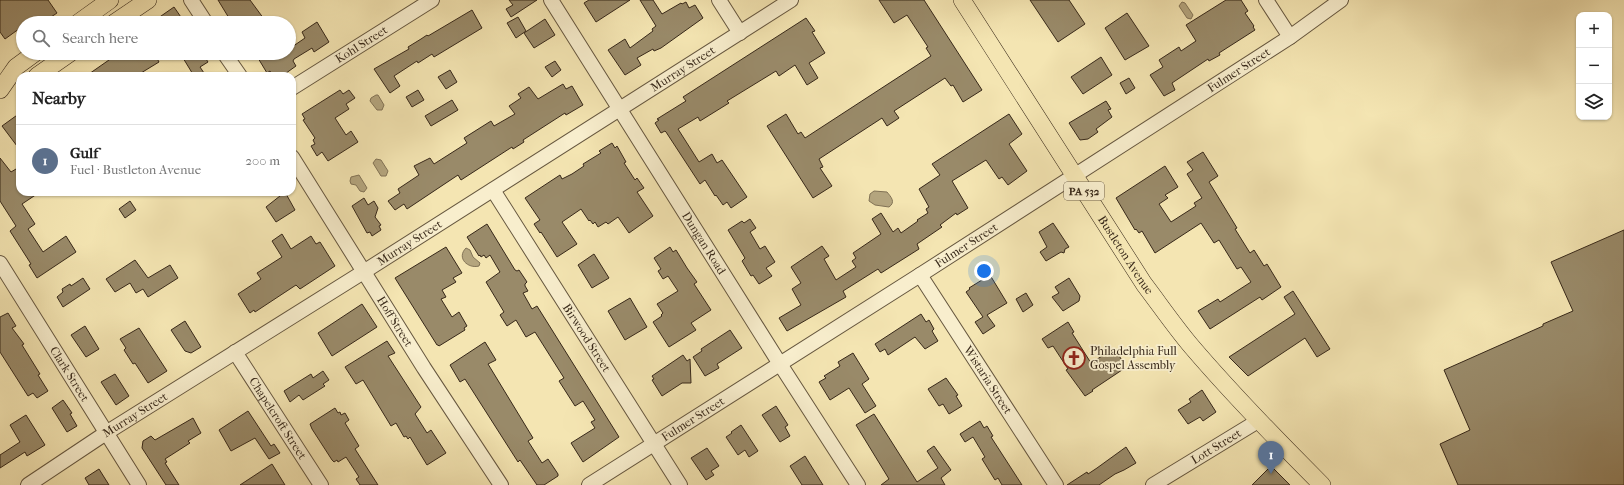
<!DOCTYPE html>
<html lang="en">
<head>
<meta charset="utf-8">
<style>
  :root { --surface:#fff; --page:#f2f2f2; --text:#222; --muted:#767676; --line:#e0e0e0; --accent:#b45309 }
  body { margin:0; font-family:"IM FELL French Canon",serif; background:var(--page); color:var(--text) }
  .controls { position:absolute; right:12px; top:12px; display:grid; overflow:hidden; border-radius:8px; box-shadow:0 1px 3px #0004 }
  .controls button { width:36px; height:36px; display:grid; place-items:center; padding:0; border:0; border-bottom:1px solid var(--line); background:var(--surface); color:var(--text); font:20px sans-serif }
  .you { position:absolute; left:984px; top:271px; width:14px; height:14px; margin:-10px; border:3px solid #fff; border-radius:50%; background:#1a73e8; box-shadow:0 0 0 6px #1a73e833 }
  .badge { display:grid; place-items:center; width:26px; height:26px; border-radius:50%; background:var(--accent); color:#fff; font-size:13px; font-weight:700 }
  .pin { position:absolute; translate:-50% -33px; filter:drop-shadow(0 1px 2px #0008) }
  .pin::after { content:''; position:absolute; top:21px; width:14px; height:12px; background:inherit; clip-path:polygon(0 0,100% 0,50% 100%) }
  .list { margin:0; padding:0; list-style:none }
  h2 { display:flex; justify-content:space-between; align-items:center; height:52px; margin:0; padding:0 16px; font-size:17px }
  h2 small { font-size:13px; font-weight:400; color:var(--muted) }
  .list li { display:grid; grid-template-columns:26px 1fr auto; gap:12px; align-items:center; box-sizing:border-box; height:72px; padding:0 16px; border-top:1px solid var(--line) }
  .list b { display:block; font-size:15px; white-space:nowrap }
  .list p { margin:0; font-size:13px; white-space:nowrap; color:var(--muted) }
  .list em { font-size:13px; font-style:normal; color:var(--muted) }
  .icon { flex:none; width:22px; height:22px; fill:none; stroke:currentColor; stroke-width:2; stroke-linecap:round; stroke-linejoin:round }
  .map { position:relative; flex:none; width:1624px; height:485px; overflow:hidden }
  .search { position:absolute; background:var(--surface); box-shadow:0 1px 3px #0004; left:16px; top:16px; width:280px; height:44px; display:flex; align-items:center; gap:10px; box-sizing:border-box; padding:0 14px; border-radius:22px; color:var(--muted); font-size:15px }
  .panel { position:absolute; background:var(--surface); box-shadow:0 1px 3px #0004; left:16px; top:72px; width:280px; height:124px; border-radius:12px }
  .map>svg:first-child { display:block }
  .water { fill:#b4a57e; stroke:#827356 }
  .building { fill:#998a69; stroke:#372819 }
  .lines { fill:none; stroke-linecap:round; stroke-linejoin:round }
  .minor-casing { stroke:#66573f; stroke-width:16 }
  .major-casing { stroke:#372819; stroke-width:18 }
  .minor { stroke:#f8eecd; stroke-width:14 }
  .major { stroke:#f4e5b2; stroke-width:17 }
  .labels { text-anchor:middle; stroke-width:3.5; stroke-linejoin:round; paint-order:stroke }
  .shield { fill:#f8eecd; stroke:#71634f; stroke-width:1 }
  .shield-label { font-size:11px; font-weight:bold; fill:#372819 }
  .street-label { font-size:12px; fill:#372819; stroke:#f8eecd }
  .poi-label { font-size:12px; fill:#372819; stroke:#f8eecd; text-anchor:start }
</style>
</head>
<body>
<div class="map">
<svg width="1624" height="485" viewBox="0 0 1624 485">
  <rect width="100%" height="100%" fill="#f4e5b2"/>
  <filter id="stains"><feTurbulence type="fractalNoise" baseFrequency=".005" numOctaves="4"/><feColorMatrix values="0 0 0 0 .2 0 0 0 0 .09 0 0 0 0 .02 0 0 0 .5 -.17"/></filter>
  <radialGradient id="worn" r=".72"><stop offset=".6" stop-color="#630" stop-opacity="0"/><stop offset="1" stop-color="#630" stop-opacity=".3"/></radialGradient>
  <path class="water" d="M1182,2L1185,3L1193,15L1191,19L1187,18L1179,6Z
    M376,95H378L384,105L382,110H377L370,101L371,98Z
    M376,159L381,160L388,171L386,176H381L373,163Z
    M359,175L367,188L364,192L360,191L356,185L351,184L350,181L351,177Z
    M874,191L887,192C891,197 896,202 889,207L875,205L869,201L870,194Z
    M466,248L470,250L473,257L480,263L479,266C468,269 456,258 466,248Z"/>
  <path class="building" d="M0,0H48L57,13L42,23H23V26L5,39L0,32Z
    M218,0H250L264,19L258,23H232Z
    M509,0H537L511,17L506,9L513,5Z
    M589,0H630L596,22L584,3Z
    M640,0H653L662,14L681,3L682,4L686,2L689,8L695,5L703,18L661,48L654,51L653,49L637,58L641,65L625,75L608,50L625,39L630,48L653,31L652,29L656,26Z
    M879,0H924L982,90L963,102L953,85L951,86L945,78L894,111L899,118L887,126L882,118L819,159L823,167L820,168L832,186L813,198L767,126L786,114L798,134L801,132L805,138L931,56L926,48L928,47L907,15L894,23Z
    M1030,0H1069L1085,24L1058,42Z
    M1226,0H1241L1248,11L1245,13L1254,26L1253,27L1255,30L1219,53L1220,55L1209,61L1208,59L1172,83L1175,90L1164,96L1150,75L1163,67L1159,60L1179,47L1181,51L1196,41L1186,25Z
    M174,7L185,23H151Z
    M472,10L482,28L434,57L432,54L418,63L417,61L394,76L400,86L390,93L374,69L409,49L408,47L421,39L427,35L428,36Z
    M1127,13L1149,46L1125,60L1105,28Z
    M518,17L526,31L516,38L507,23Z
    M806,18L815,31L812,32L825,53L809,63L818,78L807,85L795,65L779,76L776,71L727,101L729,103L700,121L698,117L678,129L699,162L712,154L717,163L722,160L747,197L731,208L727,202L723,205L716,195L715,196L705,180L700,184L666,132L665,131L661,133L655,123L659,120L657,119L686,101L683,97Z
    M545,19L555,35L534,48L524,33Z
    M317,22L329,42L314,52L312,48L294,59L293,61L296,66L282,76H273L270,71L267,73L255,53H289V49L305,38L302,32Z
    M119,53H154L159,62L141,73L143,76H86Z
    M180,53H202L208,62L200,67L206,76H194Z
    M1101,57L1112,75L1083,94L1071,77Z
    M555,61L561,70L552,77L545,67Z
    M450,70L457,82L446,89L438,77Z
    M1129,78L1135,88L1126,94L1120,83Z
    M563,84L566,89L572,86L583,105L566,115L565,113L523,140L524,142L513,149L512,147L461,180L458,175L407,209L404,204L395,210L388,201L400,193L398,189L419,175L414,166L430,158L434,164L467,143L464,138L491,121L494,126L515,114L509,106L521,98L518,94L529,87L538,99Z
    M340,90L343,94L349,90L355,98L346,104L349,109L335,118L346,135L351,131L358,142L328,161L322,152L317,156L311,146L315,144L313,140L315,138L303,120L305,119L302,114Z
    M418,90L424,100L412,107L406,97Z
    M452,100L458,110L431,126L425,116Z
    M1106,101L1111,109L1108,110L1112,117L1096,129L1098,132L1088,139L1080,140L1069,123Z
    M20,113V150L2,126Z
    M1009,114L1022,134L1009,144L1027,171L1008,185L1002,177L999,179L986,160L952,181L968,208L957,215L956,213L940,225L942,227L917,244L919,249L881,273L878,269L843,291L846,297L787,331L779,318L801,305L792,289L801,283L791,267L822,246L829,256L824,259L836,280L856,267L852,261L856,258L853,253L881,234L872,219L881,213L893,232L898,228L901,233L918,221L917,220L928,213L926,209L929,207L919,189L940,175L932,164Z
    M612,143L615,148L617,146L626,162L624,163L635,180L637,178L644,188L637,192L653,216L629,233L618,217L608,224L606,222L598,227L595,222L593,224L590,220L589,221L581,209L562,222L577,244L557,257L541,232L540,233L534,224L540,220L525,198L560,175L562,179L572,174L584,166L583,164L601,153L599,151Z
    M1203,152L1218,176L1209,182L1237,228L1235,229L1250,253L1254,250L1264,266L1267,264L1281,287L1262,300L1260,297L1210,329L1198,311L1218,299L1220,302L1251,282L1241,267L1237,269L1219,240L1214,243L1201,223L1155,253L1142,231L1139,233L1136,229L1135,230L1116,198L1165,166L1178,187L1165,195L1168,198L1159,204L1171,222L1196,206L1194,203L1202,198L1187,174L1193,170L1187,162Z
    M0,158L11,172L16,169L20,177V192H40L22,204L35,224L28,229L43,252L66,236L76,252L37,278L29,265L31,264L10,231L16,226L0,201Z
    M285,192L295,210L276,222L266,207Z
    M364,198L368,205L374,201L378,208L375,217L381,225L379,226L381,230L372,236L370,232L367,233L352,206Z
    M130,201L136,210L125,218L119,209Z
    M750,219L756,228L750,232L760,249L765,246L775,262L766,268L772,276L759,284L753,275L751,276L742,261L745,258L728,230L742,221L744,223Z
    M1053,223L1069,247L1065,249L1064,253L1061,252L1046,261L1040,252L1047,247L1039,232Z
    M487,224L515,270L517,271L519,270L527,282L525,284V286L528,291L523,293L532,309L537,306L619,437L583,462L571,443L595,428L591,422L595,420L583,401L575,406L559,381L564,378L535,332L526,337L516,320L507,326L500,315L504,312L486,282L500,272L490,255L486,258L484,255L481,257L480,255L479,256L467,237Z
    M1624,230V485H1458L1440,444L1470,430L1444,370L1543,326V324L1573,311L1551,262Z
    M282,234L291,249L311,236L316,244L320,242L335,266L300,289L296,285L255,312L254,310L250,313L238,294L261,279L257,273L282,257L272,241Z
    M446,247L462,273L453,278L456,282L442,290L446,297L441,299L452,317L459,312L467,326L464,328L465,330L439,346L438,345H437L395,278Z
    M670,247L673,252L676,250L687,268L697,282L694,284L711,310L691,323L696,330L669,347L653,322L662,316L661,315L663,313L657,304L678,291L668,276L663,279L658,271L661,269L654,258Z
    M594,254L609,278L592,288L578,265Z
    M135,260L148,278L170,265L178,278L148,297L143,289L136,293L130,283L115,292L106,279Z
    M990,275L1007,303L987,315L995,326L983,334L975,322L983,317L966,292L970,289L969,288Z
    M83,278L90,289L63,307L57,297L63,292L62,289L70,284L71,286Z
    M1069,278L1080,296L1079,301L1063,311L1052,297L1059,293L1055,287Z
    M1293,291L1330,349L1317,357L1305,338L1248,376L1229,357L1295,314L1284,297Z
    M1026,293L1033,305L1023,312L1016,299Z
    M630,298L647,327L625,340L608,311Z
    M362,304L377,327L332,356L318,333Z
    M8,313L16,326L12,328L24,344L22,345L40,374L38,375L48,391L37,398L33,393L28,396L0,352V317Z
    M921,314L926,322L929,320L934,329L932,331L938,341L925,349L915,337L888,355L885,349L880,352L875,344Z
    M185,321L201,347L191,353L185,351L171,330Z
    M1068,322L1074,332L1072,333L1091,363L1113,349L1115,353L1117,352L1124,364L1123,365L1125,368L1092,390L1093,391L1085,396L1066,370L1068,369L1053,346L1048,348L1042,339Z
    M85,326L99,349L86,357L71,335Z
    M139,328L167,371L148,383L135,363L133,364L124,350L126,348L120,339Z
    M730,330L742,348L717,364L719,368L705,376L693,357L702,351L701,349Z
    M387,341L395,353L388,356L421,407L415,414L427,433L431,430L446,453L427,465L410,437L408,439L406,436L404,437L396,423L391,426L363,380L356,384L345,367Z
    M485,342L496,360L488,364L533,438L528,441L542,463L548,459L558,474V476L544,485H537L520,460L518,462L465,379L460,382L450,365Z
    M853,353L869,379L862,384L876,406L865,413L849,388L830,400L819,382L826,378L824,376L840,366L838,362Z
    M683,355L687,361L690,359L691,383H682L662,396L652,380L654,379L652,376Z
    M323,371L329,380L323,384L325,386L303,400L299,395L290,402L284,391L311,374L313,378Z
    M115,374L129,396L116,405L101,382Z
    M946,378L958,395L956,396L962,406L949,414L943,404L939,406L928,389Z
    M1202,390L1216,412L1203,421L1200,417L1188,424L1178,410L1191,402L1189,399Z
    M63,400L72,413L70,414L77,426L67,432L52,408Z
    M776,406L788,425L785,427L790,436L780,442L762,415Z
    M335,408L338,413L340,412L341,415L345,413L349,420L345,423L359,446L355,449L378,485H360L356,479L359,477L346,457L338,462L337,460L334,462L332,460L312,429L310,424Z
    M248,411L271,446L274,444L280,453L269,459L255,438L231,451L219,430Z
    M874,414L917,482L938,468L927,451L934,446L951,470L941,478L945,485H881L889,479L856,425Z
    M26,415L45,445L27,456L25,452L0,468V455L20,442L10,425Z
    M193,418L201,433L188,441L190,443L165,459L167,462L165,463L179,485H166L142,448L143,441L151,436L155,440Z
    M980,421L984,428L987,426L993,436L991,437L1022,485H1002L998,478L995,480L982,459L985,457L973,437L965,442L960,434Z
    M741,425L758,451L749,457L745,450L738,455L726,437L732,433L731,432Z
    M1126,447L1136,463L1124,470L1115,474L1099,485H1067L1087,472L1088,474L1097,468Z
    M707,448L719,466L711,471L714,475L706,480L691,458Z
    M805,456L823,485H802L790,466Z
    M272,464L285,485H240Z
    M1271,466L1290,485H1252Z
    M99,469L109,485H89L85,478Z"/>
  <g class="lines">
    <g class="minor-casing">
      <g id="minor">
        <path d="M191,0L206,23"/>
        <path id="s1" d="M551,0L780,364L858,485"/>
        <path d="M719,0L740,33"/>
        <path d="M1266,0L1290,37"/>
        <path d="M224,53L240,76"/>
        <path id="s2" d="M292,88L432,0"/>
        <path id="s3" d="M292,157L424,368L501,485"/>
        <path id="s4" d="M493,190L680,485"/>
        <path id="s5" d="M0,263L139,485"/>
        <path id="s6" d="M920,275L1056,485"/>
        <path id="s7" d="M235,352L321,485"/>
        <path id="s8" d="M28,485L106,433L365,271L791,0"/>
        <path id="s9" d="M589,485L920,275L1290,37L1341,0"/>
        <path id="s10" d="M1153,485L1258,421"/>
      </g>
    </g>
    <g class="major-casing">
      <g id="major">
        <path id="s11" d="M962,0L1144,284C1160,305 1175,327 1192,347C1233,395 1277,440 1322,485"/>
        <path d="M78,23L110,0"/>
        <path d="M114,23L148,0"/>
        <path d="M37,76L70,53"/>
        <path d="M0,90L16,67L35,53"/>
      </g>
    </g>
    <use href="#minor" class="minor"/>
    <use href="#major" class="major"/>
  </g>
  <defs>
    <g id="church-ring" transform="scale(1.15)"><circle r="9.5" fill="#f8eecd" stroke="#8f2418" stroke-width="1.5"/><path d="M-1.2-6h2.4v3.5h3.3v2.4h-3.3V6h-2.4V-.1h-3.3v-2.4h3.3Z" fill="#8f2418"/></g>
  </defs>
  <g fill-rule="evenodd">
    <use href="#church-ring" x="1074" y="358"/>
  </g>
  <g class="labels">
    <rect class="shield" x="1064" y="182" width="40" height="18" rx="3"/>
    <g class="shield-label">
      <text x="1084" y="195">PA 532</text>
    </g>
    <g class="street-label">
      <text dy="4" stroke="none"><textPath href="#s2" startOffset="82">Kohl Street</textPath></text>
      <text dy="4" stroke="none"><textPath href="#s8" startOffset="776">Murray Street</textPath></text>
      <text dy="4" stroke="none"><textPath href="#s9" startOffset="771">Fulmer Street</textPath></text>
      <text dy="4" stroke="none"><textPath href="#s8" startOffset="452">Murray Street</textPath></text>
      <text dy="4" stroke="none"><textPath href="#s1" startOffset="287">Dungan Road</textPath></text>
      <text dy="4" stroke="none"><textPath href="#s9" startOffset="447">Fulmer Street</textPath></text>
      <text dy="4" stroke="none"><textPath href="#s11" startOffset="303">Bustleton Avenue</textPath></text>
      <text dy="4" stroke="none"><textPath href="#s3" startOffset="194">Hoff Street</textPath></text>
      <text dy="4" stroke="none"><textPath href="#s4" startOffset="175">Birwood Street</textPath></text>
      <text dy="4" stroke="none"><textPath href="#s5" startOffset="131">Clark Street</textPath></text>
      <text dy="4" stroke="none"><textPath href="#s6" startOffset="125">Wistaria Street</textPath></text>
      <text dy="4" stroke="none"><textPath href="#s8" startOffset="128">Murray Street</textPath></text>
      <text dy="4" stroke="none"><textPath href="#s7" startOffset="79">Chapelcroft Street</textPath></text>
      <text dy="4" stroke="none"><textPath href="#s9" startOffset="123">Fulmer Street</textPath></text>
      <text dy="4" stroke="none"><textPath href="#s10" startOffset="74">Lott Street</textPath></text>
    </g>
    <g class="poi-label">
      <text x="1090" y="355">Philadelphia Full<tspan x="1090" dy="14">Gospel Assembly</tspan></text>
    </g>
  </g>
  <rect width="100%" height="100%" filter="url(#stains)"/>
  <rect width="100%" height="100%" fill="url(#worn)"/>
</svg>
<div class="controls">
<button>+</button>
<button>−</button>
<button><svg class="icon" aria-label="layers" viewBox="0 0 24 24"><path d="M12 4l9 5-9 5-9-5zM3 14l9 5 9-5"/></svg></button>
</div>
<div class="you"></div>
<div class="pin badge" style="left:1271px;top:474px;background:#5c6f8a">1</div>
<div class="search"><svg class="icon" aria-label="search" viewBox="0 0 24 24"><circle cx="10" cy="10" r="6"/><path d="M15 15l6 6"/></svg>Search here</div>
<section class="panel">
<h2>Nearby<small></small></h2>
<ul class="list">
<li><span class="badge" style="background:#5c6f8a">1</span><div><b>Gulf</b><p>Fuel · Bustleton Avenue</p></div><em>200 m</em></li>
</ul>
</section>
</div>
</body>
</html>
